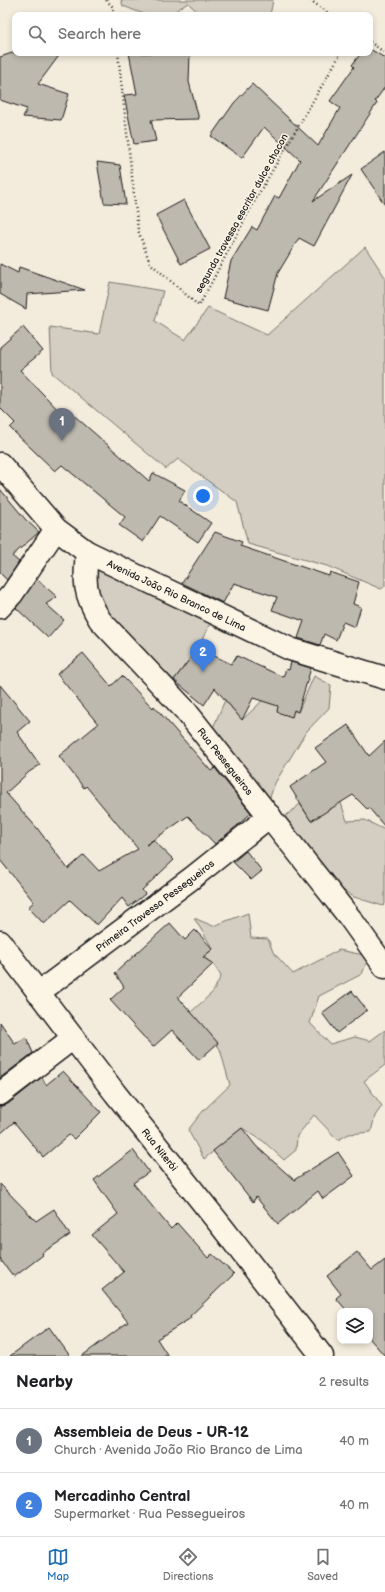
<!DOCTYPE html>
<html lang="en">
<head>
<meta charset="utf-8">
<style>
  :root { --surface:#fff; --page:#f6f6f6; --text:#202124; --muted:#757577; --line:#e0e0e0; --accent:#1f6fb2 }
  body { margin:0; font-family:"Balsamiq Sans",sans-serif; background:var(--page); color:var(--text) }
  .controls { position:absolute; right:12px; bottom:12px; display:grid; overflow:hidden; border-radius:8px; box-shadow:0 2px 6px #0003 }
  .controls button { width:36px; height:36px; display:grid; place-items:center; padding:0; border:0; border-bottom:1px solid var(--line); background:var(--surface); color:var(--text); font:20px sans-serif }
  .you { position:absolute; left:203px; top:496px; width:14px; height:14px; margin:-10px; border:3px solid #fff; border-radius:50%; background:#1a73e8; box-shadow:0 0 0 6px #1a73e833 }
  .badge { display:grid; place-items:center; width:26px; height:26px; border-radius:50%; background:var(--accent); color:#fff; font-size:13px; font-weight:700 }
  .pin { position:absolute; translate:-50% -33px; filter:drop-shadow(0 1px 2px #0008) }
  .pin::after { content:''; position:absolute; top:21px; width:14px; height:12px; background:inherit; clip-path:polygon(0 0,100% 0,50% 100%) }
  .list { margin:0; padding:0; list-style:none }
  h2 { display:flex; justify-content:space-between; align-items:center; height:52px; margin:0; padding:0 16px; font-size:17px }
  h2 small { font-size:13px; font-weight:400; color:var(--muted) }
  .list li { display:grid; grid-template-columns:26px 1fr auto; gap:12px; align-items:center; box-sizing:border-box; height:64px; padding:0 16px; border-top:1px solid var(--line) }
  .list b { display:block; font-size:15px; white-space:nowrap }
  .list p { margin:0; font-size:13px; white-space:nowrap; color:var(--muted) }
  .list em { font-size:13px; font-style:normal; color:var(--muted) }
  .icon { flex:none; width:22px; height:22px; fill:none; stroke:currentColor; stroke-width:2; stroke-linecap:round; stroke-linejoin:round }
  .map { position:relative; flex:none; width:385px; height:1356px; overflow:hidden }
  .search { position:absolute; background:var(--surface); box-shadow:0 2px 6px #0003; left:12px; right:12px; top:12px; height:44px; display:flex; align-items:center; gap:10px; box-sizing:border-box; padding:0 14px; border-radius:8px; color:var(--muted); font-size:15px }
  .sheet { height:180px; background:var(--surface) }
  nav { display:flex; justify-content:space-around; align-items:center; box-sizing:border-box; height:56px; border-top:1px solid var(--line); background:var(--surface); font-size:11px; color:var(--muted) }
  nav a { display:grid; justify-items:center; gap:2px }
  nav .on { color:var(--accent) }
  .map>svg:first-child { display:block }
  .green { fill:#d3cec1; stroke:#78756e }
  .building { fill:#beb9ae; stroke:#1c1c1c }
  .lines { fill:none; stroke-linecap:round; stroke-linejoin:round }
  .minor-casing { stroke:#1c1c1c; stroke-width:25 }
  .major-casing { stroke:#1c1c1c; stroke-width:25 }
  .path { stroke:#1c1c1c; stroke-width:2.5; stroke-dasharray:1 3; stroke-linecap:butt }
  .minor { stroke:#fcf5e5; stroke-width:22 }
  .major { stroke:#fcf5e5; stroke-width:22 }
  .labels { text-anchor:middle; stroke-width:3; stroke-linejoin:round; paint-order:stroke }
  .street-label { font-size:10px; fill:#1c1c1c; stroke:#fcf5e5 }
</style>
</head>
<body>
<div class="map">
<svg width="385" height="1356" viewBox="0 0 385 1356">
  <rect width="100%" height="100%" fill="#f3ecdd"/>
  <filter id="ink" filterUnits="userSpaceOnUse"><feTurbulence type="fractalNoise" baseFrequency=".025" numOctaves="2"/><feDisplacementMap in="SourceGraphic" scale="8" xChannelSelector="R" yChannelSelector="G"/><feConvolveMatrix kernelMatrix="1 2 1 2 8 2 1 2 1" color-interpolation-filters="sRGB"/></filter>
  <g filter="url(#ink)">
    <path class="green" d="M121,0H273L270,15H201L188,3L169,15H146L123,6Z
      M365,247L385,277V586L381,589L327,566L248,544L237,502L178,459L166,469L52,373L50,327L99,334L110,282L163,291L155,321L185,340L208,308L267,335Z
      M89,554L212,619L198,648L174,680L98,611Z
      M314,676L331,685L329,708L306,732L275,783L269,800L212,730L225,700L242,720L258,705L266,696L275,704L298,712Z
      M340,800L347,821L365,820L385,830V904L383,906L354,897L333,884L282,819L300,804L311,821Z
      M248,913L251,938L268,939L273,952L293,974L339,950L369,956L362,974L319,996L310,1023L330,1044L355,1037L370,1041L385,1030V1065L364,1081L382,1106L375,1116L371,1132L349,1134L338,1140L314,1115L297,1136L296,1150L284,1160L263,1141L242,1128L204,1159L188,1130L203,1111L230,1085L220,1049L191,1012L213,992L221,976L213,964L203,957L213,949L194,918L213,926Z"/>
    <path class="building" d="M370,49L385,58V87L375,101L377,103L313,201L352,175L314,246L299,238L278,273L268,310L223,298L231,261L252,227L257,230L275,196L279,198L300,160L264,127L242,158L211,136L234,103L252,84L318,146L340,108L330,101L354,67L352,65L361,53H370Z
      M12,53H61L38,84L69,94L61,120L23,117L27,109L0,100V57Z
      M129,53H190L189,82L199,119L151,120L156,141L134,144L124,95L137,94Z
      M385,152V205L361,169Z
      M97,162L120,165L126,204L104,203Z
      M184,200L210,249L181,264L156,215Z
      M0,264L18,273L19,267L85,290L27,294L26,309L0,294Z
      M23,327L43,351L20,370L64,416L69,411L149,481L153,473L185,490L179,501L211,523L198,542L160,516L143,542L119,525L125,517L62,465L55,471L10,428L15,423L0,408V347Z
      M0,489L26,520L39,532L12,556L19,562L7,580L0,573Z
      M215,532L242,542L240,546L329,576L330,572L359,582L353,604L361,607L355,627L343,622L336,640L324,634L320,645L298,638L304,621L272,610L277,597L234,583L223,603L182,583Z
      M37,579L57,597L46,604L64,620L48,638L16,608Z
      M198,648L231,664L237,656L283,677L286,669L289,670L291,662L311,668L298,712L294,710L292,717L277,712L278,706L253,698L242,720L215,688L204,705L174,680Z
      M83,653L111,686L122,676L153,708L154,706L211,771L215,768L251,813L238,825L215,844L188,816L146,845L153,840L174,860L142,890L145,894L129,907L122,898L97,925L70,900L44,924L28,907L34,902L0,860V685L30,721L17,732L40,765L29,772L6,793L37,828L68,869L84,855L99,871L138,849L86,786L84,788L59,756L98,724L57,674Z
      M348,725L369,756L385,741V827L369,808L367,809L353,795L311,821L290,787L326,762L315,748Z
      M246,851L262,871L251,880L233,862Z
      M170,923L185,940L195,930L213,949L203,957L213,964L178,997L218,1043L199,1060L172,1030L153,1047L110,1000L124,987L115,973Z
      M352,991L367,1010L337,1033L322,1013Z
      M0,1022L15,1044L26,1037L33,1053L0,1078Z
      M63,1071L101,1112L74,1139L69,1135L43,1157L14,1122L0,1134V1106L8,1104L42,1077L46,1085Z
      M242,1128L256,1146L294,1180L338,1152L354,1176L323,1199L318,1191L278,1224L256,1197L253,1202L213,1151Z
      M133,1150L149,1172L133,1183L171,1229L177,1223L208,1258L212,1254L234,1274L190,1316L191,1318L157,1339L168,1356H82L128,1322L102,1290L124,1272L92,1235L118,1214L94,1180Z
      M0,1184L36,1221L54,1209L70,1235L42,1253L43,1255L14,1277L0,1259Z
      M357,1252L372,1270L385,1260V1356L370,1339V1311H347L336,1298L341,1294L327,1276Z
      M49,1327L70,1356H10Z"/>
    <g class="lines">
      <g class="minor-casing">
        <g id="minor">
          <path id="s1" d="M87,552C84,582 84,594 100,620L185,710L350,918L385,967"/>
          <path d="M0,607L12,594L56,529"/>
          <path id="s2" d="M0,942L115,1093L222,1227L322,1356"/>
          <path id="s3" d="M38,993L192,878L270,816"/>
          <path d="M0,1094L73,1038"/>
        </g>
      </g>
      <g class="major-casing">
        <g id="major">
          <path id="s4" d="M0,464L56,529L87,552L290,649L385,678"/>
        </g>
      </g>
      <path class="path" d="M106,0L113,7L114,15
        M310,0L331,15
        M370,42L385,53
        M118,53L138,230L150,263L199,306L254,202L341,53"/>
      <use href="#minor" class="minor"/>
      <use href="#major" class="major"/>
    </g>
  </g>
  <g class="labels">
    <g class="street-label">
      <text transform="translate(241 213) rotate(-61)" y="4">segunda travessa escritor dulce chacon</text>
      <text dy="4" stroke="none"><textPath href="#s4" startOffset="224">Avenida João Rio Branco de Lima</textPath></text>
      <text dy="4" stroke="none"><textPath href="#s1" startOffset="260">Rua Pessegueiros</textPath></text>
      <text dy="4" stroke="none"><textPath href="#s3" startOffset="146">Primeira Travessa Pessegueiros</textPath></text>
      <text dy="4" stroke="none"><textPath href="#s2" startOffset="262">Rua Niterói</textPath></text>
    </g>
  </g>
</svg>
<div class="controls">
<button><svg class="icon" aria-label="layers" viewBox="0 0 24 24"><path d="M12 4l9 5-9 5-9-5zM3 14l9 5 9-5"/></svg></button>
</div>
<div class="you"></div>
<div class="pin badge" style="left:62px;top:441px;background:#6b7280">1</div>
<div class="pin badge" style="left:203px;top:672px;background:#3f7fe0">2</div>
<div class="search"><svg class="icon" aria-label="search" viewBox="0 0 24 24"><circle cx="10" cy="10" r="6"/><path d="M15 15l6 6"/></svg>Search here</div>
</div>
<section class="sheet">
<h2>Nearby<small>2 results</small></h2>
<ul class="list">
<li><span class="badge" style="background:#6b7280">1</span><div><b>Assembleia de Deus - UR-12</b><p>Church · Avenida João Rio Branco de Lima</p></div><em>40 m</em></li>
<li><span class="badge" style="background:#3f7fe0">2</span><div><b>Mercadinho Central</b><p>Supermarket · Rua Pessegueiros</p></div><em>40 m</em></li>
</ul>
</section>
<nav>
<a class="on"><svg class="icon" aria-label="map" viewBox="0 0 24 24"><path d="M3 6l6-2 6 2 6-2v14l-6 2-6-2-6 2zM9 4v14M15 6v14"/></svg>Map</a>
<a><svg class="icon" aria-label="directions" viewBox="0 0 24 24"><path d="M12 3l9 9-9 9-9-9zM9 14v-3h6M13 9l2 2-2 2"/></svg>Directions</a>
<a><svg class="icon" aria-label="saved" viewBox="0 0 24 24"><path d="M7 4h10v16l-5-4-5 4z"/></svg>Saved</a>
</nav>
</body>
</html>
